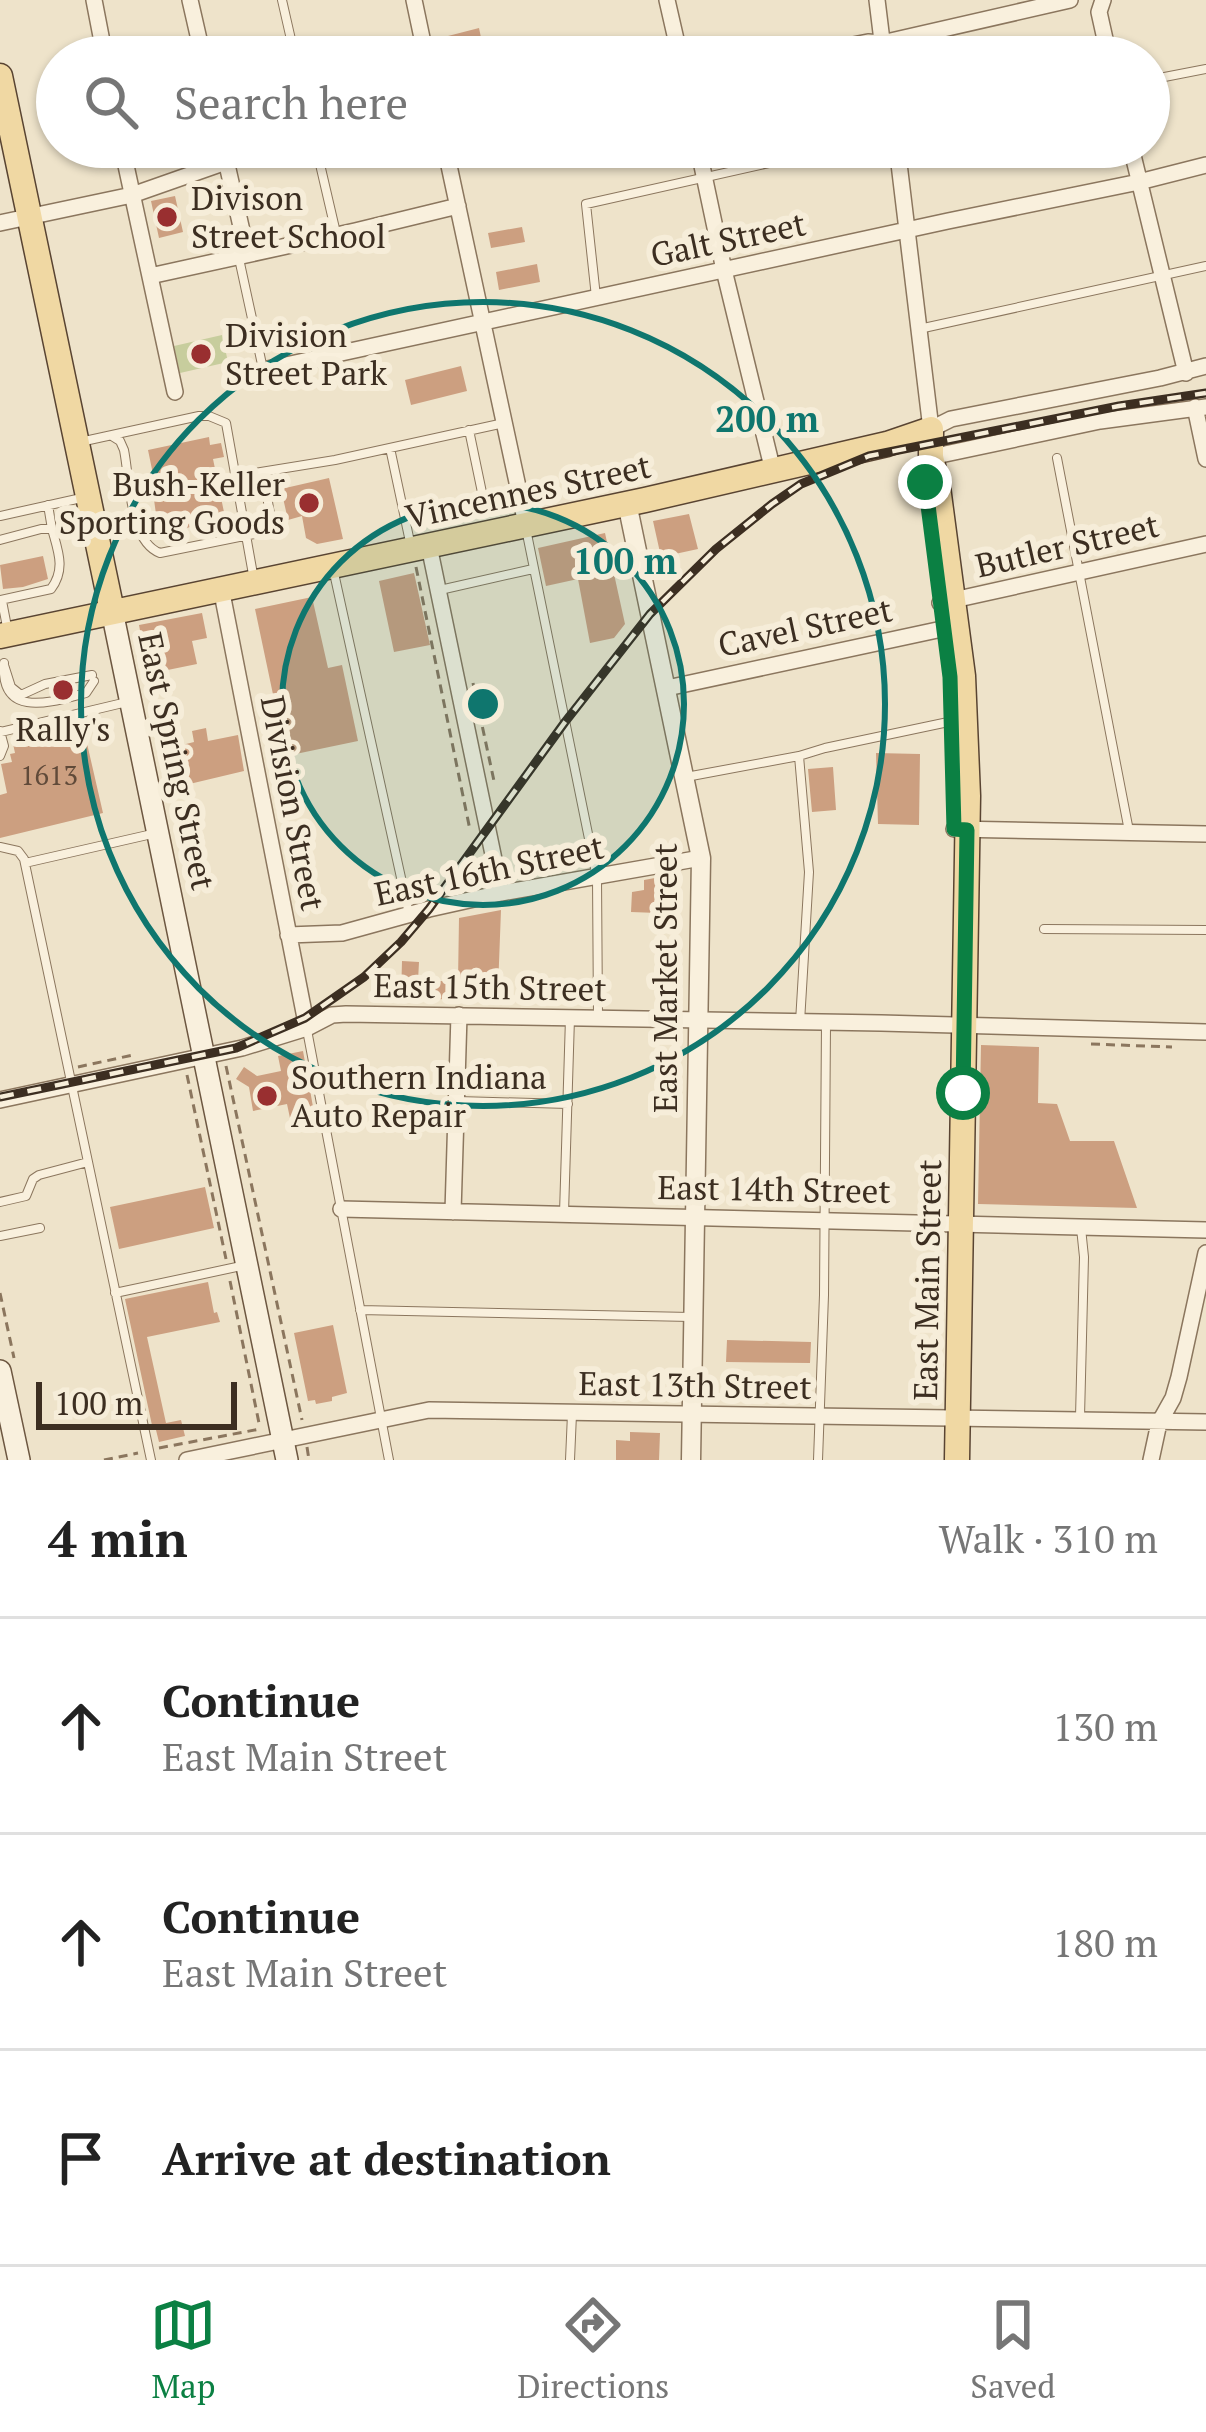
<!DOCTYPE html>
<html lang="en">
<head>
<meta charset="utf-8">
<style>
  :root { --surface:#fff; --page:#f6f6f6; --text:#222; --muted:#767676; --line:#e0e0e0; --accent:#0b8043 }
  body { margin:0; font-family:"PT Serif",serif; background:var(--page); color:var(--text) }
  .scale { position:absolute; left:36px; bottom:30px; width:201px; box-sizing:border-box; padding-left:12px; border:6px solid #3c2e21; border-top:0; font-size:33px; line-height:42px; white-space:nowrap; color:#3c2e21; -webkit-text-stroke:9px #f6edd9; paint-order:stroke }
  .stop { position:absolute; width:36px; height:36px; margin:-27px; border:9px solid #0b8043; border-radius:50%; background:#fff }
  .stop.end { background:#0b8043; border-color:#fff; box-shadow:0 3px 12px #0008 }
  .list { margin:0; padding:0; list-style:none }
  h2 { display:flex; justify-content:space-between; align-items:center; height:156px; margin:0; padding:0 48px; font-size:51px }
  h2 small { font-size:39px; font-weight:400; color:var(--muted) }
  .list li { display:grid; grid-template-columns:78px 1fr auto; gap:36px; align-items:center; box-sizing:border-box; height:216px; padding:0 48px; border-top:3px solid var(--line) }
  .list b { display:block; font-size:45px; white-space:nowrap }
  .list p { margin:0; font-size:39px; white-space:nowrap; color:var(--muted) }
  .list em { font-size:39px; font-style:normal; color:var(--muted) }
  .icon { flex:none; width:66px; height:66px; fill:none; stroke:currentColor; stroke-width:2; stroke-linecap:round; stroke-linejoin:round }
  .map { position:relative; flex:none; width:1206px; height:1460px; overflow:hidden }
  .search { position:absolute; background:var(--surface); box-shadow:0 3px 9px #0004; left:36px; right:36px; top:36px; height:132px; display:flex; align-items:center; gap:30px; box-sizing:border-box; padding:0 42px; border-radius:66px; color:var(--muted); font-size:45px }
  .sheet { height:804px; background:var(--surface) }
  nav { display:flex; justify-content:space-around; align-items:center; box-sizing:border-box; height:168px; border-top:3px solid var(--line); background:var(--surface); font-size:33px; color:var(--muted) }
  nav a { display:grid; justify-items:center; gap:6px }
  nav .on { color:var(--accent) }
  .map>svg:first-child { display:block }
  .pitch { fill:#c7cd9d }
  .building { fill:#cc9f80 }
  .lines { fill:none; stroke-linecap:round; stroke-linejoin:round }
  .service-casing { stroke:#8b765e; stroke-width:10 }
  .minor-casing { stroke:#8b765e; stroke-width:18 }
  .tertiary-casing { stroke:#8b765e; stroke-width:21 }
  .secondary-casing { stroke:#6d5741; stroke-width:24 }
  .primary-casing { stroke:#594432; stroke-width:27 }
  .path { stroke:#8b765e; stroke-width:3; stroke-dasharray:9 6; stroke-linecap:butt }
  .service { stroke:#f9f0dd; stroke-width:8 }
  .minor { stroke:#f9f0dd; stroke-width:15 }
  .tertiary { stroke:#f9f0dd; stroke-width:18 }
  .secondary { stroke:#f9f0dd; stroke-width:21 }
  .primary { stroke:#f0d8a3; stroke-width:24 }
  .rail-casing { stroke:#3c2e21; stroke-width:9 }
  .rail { stroke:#f6edd9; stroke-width:4.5; stroke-dasharray:14; stroke-linecap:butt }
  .route { stroke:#0b8043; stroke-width:15 }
  .ring { fill:none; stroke:#0f766e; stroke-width:6 }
  .poi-dot { fill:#992f30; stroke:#f6edd9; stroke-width:4.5 }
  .labels { text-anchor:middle; stroke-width:12; stroke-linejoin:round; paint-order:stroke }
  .number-label { font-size:27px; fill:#604a39 }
  .poi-label { font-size:33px; fill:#3c2e21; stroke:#f6edd9; text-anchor:start }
  .street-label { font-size:33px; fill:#3c2e21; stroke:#f6edd9 }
  .centre { fill:#0f766e; stroke:#f6edd9; stroke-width:6 }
  .ring-label { font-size:36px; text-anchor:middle; font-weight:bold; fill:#0f766e; stroke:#f6edd9; stroke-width:12; stroke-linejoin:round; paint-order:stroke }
</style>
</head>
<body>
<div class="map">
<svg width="1206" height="1460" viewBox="0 0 1206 1460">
  <rect width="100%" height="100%" fill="#eee3ca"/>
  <path class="pitch" d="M222,335L228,362L180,373L174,346Z"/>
  <path class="building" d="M479,28L483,47L453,54L448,36Z
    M995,43L998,57H955L954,52Z
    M175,196L183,232L159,238L151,201Z
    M522,227L525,242L491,248L488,233Z
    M537,264L540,282L499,290L496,272Z
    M461,366L467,391L411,405L405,380Z
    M209,437L210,445L221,443L224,457L213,459L225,517L159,536L152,485L155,484L148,450Z
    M329,478L343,539L317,544L306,538L302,516L288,520L281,489Z
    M689,514L698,549L661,557L653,521Z
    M605,533L625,624L614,638L590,643L578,579L546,586L538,548Z
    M43,556L48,579L23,587L3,589L0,565Z
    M414,573L430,645L394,652L379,581Z
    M312,597L328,668L342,665L358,741L286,756L255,609Z
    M202,613L207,638L192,641L197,664L148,674L139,625Z
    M85,724L88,739H86L103,813L0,838V795L7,793L1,764L12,762L10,754L15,753L12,739Z
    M206,728L208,741L238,735L244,771L181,786L174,747L194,742L192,731Z
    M876,753L920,754L919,825L878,824Z
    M833,767L836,810L812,812L808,769Z
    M677,874L675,909H658V913L631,912L632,892L644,890V880Z
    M501,910L498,989L471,988V1000L401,998L402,961L419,962L418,981H458L459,918Z
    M981,1045L1039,1047L1038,1103L1057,1104L1070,1141H1114L1137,1208L978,1204Z
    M303,1051L315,1118L291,1123L287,1104L253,1111L249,1087L236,1079L244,1067L257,1076L281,1071L278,1056Z
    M205,1187L214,1228L119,1249L110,1207Z
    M208,1282L214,1313L217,1312L220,1322L147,1337L166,1423L181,1420L185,1436L159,1442L156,1430H153L125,1299Z
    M333,1325L347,1393L332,1397V1401L316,1404L315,1400L308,1401L294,1333Z
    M727,1340L811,1342L810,1363L726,1362Z
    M630,1432L660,1433L659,1460H616V1440L630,1441Z"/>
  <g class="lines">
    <g class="service-casing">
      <path id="service" d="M282,0L295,57
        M1149,80L1206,69
        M316,147L336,233
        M238,254L263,369
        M596,297L586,204L840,147
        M919,329L1206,266
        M469,430L484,502
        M112,436L120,441L124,450C130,480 129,541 160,553L269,531L271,520L263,472
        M80,442L199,416H209L226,423L254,580
        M390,448L410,542
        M1057,458L1129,831
        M236,476L335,460L504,423
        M48,505L52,529
        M0,516L86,497
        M526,529L597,878L598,1017
        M0,540L41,529H52C58,551 66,569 51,589L0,600
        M334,573L409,914
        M440,590L533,569
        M2,601L8,632
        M4,663C0,722 57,700 86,693L94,681
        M4,665L11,687L21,695L45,684L92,675
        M1,732L127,702
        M0,756L4,746L0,731
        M686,777L799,756
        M0,847L18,851L24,859L151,1460
        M25,863L152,834
        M1044,929L1206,930
        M800,1022L809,872L799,756L825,748L953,721
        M307,1030L389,1460
        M458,1101L568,1104
        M0,1202L26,1196L33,1179L39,1175L88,1162
        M564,1213L570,1018
        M0,1236L40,1228
        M115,1293L246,1265
        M360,1310L691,1317
        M1080,1417L1084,1257L1081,1228
        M570,1460L572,1414
        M818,1460L824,1295L826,1024"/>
    </g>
    <g class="minor-casing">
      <path id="minor" d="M94,0L105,57
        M190,0L203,57
        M414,0L426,57
        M667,0L680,57
        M877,0L884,57
        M1103,0L1099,12L1109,57
        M792,57L868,42L882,43L1070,0
        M122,147L175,392
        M223,147L247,253
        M445,147L526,524
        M698,147L724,270L773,471
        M897,147L931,429L951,419L1160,378L1206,366
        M1131,147L1186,373
        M0,223L132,195L226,162
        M150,276L355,231L458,206
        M263,370L948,221L1139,182L1206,165
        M1195,407L1206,459
        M931,457L1100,421L1206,407
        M429,546L501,893
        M221,588L307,1028
        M940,603L1206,544
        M667,688L956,626
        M954,829L1206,834
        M288,935L342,933L429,909L501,893L701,858
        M0,1100L242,1048L307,1028L332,1015L346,1014L881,1023L1206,1032
        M341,1209L1206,1230
        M453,1212L459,1015
        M187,1460L429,1410L1206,1422
        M1151,1460L1159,1423L1173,1398L1179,1377L1206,1253"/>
    </g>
    <g class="tertiary-casing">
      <path id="tertiary" d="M627,503L701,858L691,1460"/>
    </g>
    <g class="secondary-casing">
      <path id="secondary" d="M112,611L287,1460
        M0,1371L19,1460"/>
    </g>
    <g class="primary-casing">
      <path id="primary" d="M0,76L112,611
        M0,636L645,500L887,444L931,429V457L938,487L963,676L968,796L957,1460"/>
    </g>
    <path class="path" d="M416,567L470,830
      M473,683L494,781
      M1091,1044L1172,1047
      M226,1066L302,1420
      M78,1067L133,1055
      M187,1075L226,1259
      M230,1281L260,1428
      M0,1293L14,1358
      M307,1447L309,1460
      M159,1448L260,1429
      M104,1460L138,1453"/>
    <use href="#service" class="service"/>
    <use href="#minor" class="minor"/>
    <use href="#tertiary" class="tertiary"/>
    <use href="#secondary" class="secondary"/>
    <use href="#primary" class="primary"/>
    <g class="rail-casing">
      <path id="rail" d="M0,1097L236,1048L305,1018L364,977L401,942L429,909L565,722L650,614L716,549L772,504L801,484L869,456L1119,406L1206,393"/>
    </g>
    <use href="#rail" class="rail"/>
  </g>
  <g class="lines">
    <path class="route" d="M925,482L950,677L954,829L967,830L963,1093"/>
  </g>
  <circle cx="483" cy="704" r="201" fill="#0f766e" fill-opacity=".12"/>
  <g class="ring">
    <circle cx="483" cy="704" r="201"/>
    <circle cx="483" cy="704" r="402"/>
  </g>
  <g class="poi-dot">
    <circle cx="167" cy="217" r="12"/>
    <circle cx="201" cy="354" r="12"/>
    <circle cx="309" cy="503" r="12"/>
    <circle cx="63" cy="690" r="12"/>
    <circle cx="267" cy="1096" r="12"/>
  </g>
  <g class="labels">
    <g class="number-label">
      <text x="49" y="785">1613</text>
    </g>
    <g class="poi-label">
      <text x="191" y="210">Divison<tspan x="191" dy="38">Street School</tspan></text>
      <text x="225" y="347">Division<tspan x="225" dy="38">Street Park</tspan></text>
      <text x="285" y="496" text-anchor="end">Bush-Keller<tspan x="285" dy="38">Sporting Goods</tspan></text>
      <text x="63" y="741" text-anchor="middle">Rally's</text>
      <text x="291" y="1089">Southern Indiana<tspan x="291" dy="38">Auto Repair</tspan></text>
    </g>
    <g class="street-label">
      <text transform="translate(728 239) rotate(-12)" y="12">Galt Street</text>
      <text transform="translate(528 491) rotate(-12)" y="12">Vincennes Street</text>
      <text transform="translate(1067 545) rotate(-13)" y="12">Butler Street</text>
      <text transform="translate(805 627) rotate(-12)" y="12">Cavel Street</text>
      <text transform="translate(177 761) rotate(78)" y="12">East Spring Street</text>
      <text transform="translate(293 803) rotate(79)" y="12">Division Street</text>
      <text transform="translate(489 870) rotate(-12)" y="12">East 16th Street</text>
      <text transform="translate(665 978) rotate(-90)" y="12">East Market Street</text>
      <text transform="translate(490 987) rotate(1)" y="12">East 15th Street</text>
      <text transform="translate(774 1189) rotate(1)" y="12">East 14th Street</text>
      <text transform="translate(927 1280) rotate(-89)" y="12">East Main Street</text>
      <text transform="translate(695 1385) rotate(1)" y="12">East 13th Street</text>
    </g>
  </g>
  <circle cx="483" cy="704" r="18" class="centre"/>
  <g class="ring-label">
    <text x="767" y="432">200 m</text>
    <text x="625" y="574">100 m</text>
  </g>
</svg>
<div class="scale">100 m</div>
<div class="stop" style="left:963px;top:1093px"></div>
<div class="stop end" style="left:925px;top:482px"></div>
<div class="search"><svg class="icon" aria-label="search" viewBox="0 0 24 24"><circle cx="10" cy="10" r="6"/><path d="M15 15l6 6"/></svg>Search here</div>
</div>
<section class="sheet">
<h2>4 min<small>Walk · 310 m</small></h2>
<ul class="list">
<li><svg class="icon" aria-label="ahead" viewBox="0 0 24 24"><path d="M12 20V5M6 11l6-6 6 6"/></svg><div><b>Continue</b><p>East Main Street</p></div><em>130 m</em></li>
<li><svg class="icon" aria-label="ahead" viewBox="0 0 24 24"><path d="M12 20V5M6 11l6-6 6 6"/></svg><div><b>Continue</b><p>East Main Street</p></div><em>180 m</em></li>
<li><svg class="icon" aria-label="arrive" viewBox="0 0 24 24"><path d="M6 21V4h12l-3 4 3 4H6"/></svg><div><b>Arrive at destination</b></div></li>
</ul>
</section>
<nav>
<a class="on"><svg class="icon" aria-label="map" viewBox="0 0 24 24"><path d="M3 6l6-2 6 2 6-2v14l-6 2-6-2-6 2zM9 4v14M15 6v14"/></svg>Map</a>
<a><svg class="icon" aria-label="directions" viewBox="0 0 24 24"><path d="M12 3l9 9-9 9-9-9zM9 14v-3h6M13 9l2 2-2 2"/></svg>Directions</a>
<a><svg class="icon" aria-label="saved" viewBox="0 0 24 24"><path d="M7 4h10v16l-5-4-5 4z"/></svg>Saved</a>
</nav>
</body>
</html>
